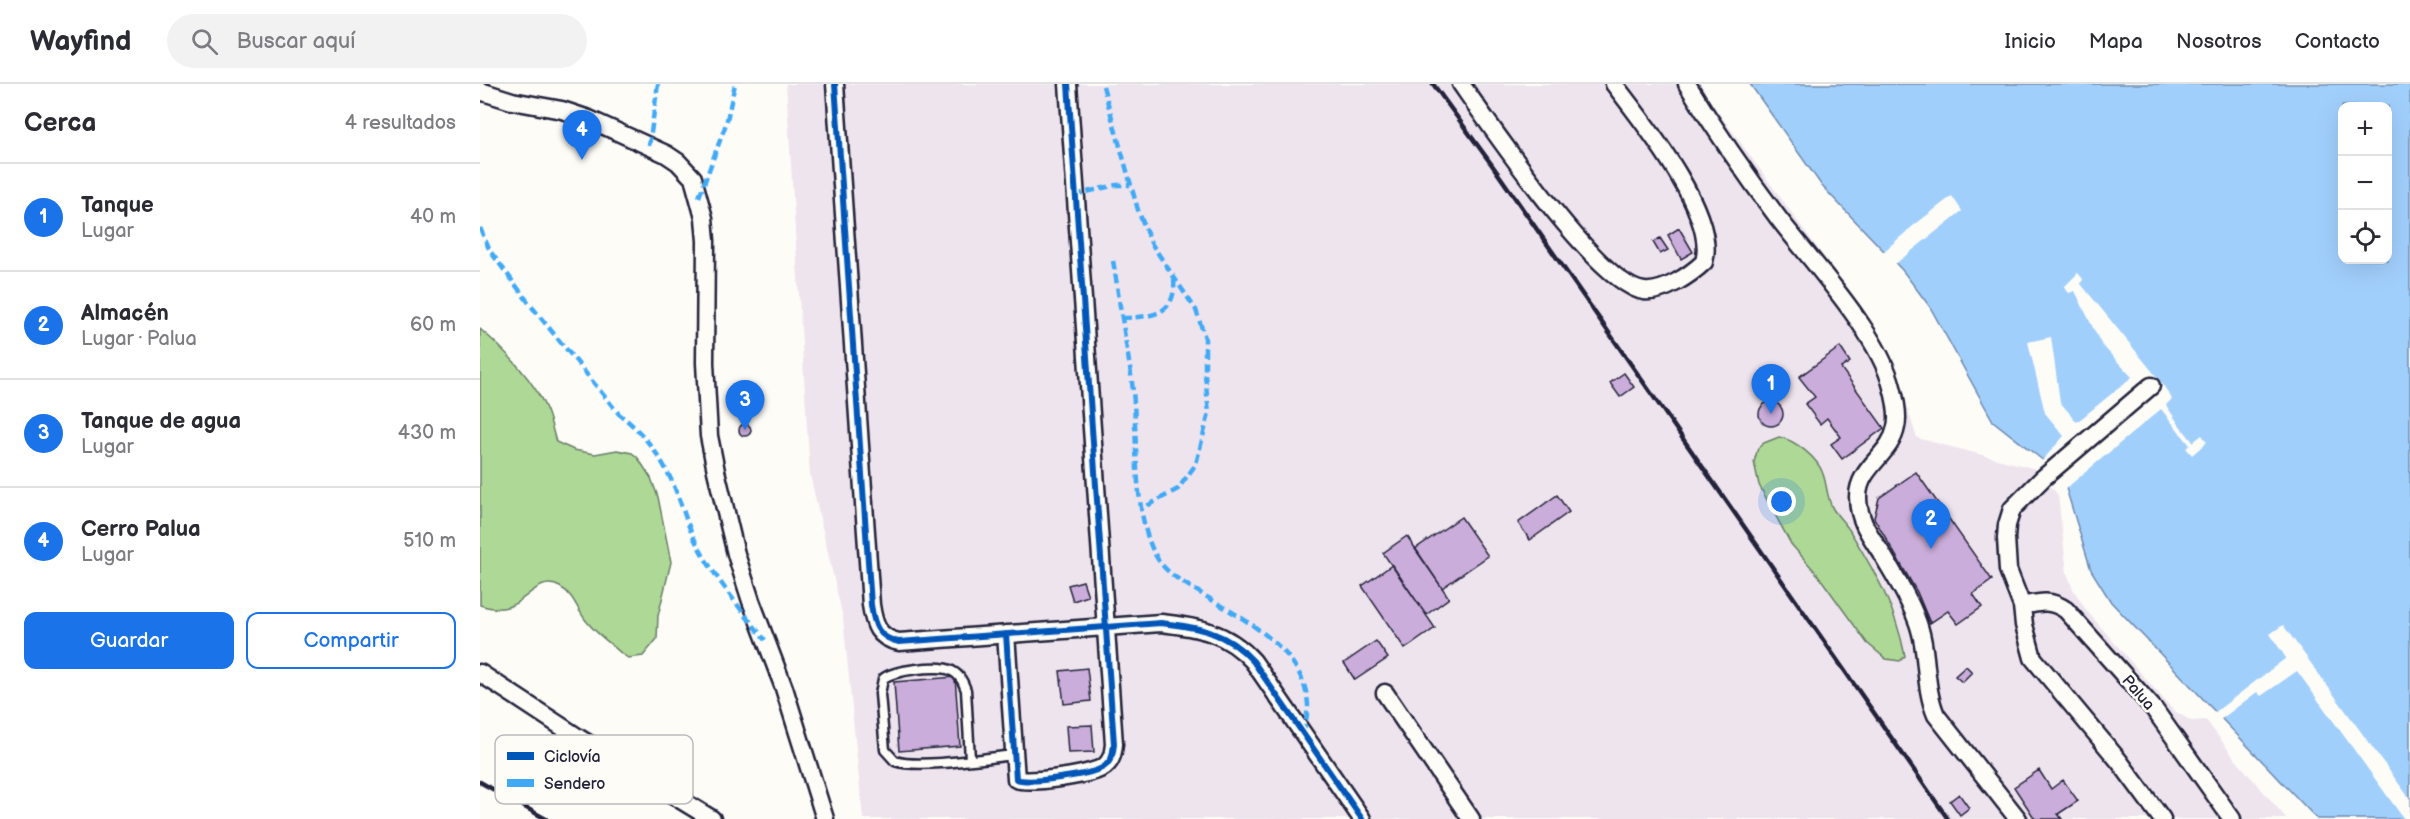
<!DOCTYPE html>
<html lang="es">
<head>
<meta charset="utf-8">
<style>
  :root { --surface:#fff; --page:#f2f2f3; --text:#2b2b33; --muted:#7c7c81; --line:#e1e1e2; --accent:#1a73e8 }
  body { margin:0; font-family:"Balsamiq Sans",sans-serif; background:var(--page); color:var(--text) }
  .controls { position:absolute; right:18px; top:18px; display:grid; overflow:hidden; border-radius:12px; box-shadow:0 6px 24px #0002 }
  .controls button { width:54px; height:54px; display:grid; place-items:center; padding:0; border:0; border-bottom:2px solid var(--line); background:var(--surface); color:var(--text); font:30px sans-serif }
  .you { position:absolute; left:1302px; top:418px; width:21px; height:21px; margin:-15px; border:4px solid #fff; border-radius:50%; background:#1a73e8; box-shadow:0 0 0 9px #1a73e833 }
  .badge { display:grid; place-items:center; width:39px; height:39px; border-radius:50%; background:var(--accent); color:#fff; font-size:20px; font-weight:700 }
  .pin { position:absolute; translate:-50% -50px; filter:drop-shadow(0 2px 3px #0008) }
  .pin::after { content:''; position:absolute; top:32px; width:21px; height:18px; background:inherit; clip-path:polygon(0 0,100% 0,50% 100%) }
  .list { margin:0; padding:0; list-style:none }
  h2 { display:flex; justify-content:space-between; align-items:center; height:78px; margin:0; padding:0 24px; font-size:26px }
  h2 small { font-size:20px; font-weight:400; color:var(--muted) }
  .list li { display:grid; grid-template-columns:39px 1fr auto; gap:18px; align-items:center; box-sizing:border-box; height:108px; padding:0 24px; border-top:2px solid var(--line) }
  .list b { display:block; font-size:22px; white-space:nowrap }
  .list p { margin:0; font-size:20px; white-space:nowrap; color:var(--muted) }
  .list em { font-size:20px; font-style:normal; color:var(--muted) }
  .actions { display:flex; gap:12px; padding:18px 24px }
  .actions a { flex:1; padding:14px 0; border:2px solid var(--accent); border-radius:12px; text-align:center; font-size:21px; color:var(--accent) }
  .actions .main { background:var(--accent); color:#fff }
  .icon { flex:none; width:33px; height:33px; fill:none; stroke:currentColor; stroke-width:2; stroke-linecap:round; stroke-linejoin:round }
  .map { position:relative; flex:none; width:1930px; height:735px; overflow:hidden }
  header { display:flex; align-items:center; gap:36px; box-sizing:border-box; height:84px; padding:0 30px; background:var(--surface); border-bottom:2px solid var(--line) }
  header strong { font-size:28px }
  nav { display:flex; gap:33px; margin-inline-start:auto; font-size:21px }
  .search { width:420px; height:54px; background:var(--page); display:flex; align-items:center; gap:15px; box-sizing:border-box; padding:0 21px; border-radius:33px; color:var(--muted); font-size:22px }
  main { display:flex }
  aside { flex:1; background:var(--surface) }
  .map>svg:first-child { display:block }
  .built { fill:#eee4ee }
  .green { fill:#add895; stroke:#687d68; stroke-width:1.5 }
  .water { fill:#a1cffc; stroke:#6e8aaf; stroke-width:1.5; fill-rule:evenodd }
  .pier { fill:#fdfcf7 }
  .building { fill:#caadda; stroke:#22223b; stroke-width:1.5 }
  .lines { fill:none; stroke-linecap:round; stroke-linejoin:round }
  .lane-casing { stroke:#22223b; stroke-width:13 }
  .street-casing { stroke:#22223b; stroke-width:21 }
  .lane { stroke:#fdfcf7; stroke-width:8 }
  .street { stroke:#fdfcf7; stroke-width:16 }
  .rail { stroke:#22223b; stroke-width:4.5 }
  .quiet { stroke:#3fa9f5; stroke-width:4.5; stroke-dasharray:9 4.5; stroke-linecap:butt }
  .cycleway-casing { stroke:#fdfcf7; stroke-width:10 }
  .cycleway { stroke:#0057b8; stroke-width:6 }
  .labels { text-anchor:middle; stroke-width:5; stroke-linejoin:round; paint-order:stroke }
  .street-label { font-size:16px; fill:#22223b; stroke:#fdfcf7 }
  .key { fill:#fdfcf7; stroke:#bbbbbf; stroke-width:1.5 }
  .key-label { font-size:16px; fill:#22223b }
</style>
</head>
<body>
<header>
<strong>Wayfind</strong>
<div class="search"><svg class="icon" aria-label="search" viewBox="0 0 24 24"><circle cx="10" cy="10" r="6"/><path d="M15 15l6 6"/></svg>Buscar aquí</div>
<nav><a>Inicio</a><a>Mapa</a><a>Nosotros</a><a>Contacto</a></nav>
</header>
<main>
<aside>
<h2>Cerca<small>4 resultados</small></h2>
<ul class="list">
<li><span class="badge">1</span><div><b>Tanque</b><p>Lugar</p></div><em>40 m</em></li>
<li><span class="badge">2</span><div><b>Almacén</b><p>Lugar · Palua</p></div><em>60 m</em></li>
<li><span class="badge">3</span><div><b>Tanque de agua</b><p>Lugar</p></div><em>430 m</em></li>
<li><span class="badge">4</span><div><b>Cerro Palua</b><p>Lugar</p></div><em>510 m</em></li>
</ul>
<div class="actions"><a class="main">Guardar</a><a>Compartir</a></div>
</aside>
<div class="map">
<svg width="1930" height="735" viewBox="0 0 1930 735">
  <rect width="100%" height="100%" fill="#fdfcf7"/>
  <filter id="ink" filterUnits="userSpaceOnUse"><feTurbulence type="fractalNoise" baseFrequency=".0167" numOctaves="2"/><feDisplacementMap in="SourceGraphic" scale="12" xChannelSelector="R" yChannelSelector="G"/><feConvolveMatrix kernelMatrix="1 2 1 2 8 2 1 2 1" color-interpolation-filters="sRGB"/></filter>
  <g filter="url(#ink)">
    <path class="built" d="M306,0H1221L1230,17L1374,214L1409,269L1437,354L1556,385L1578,411L1587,489L1593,505L1606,526L1693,626L1711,637L1726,636L1756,676L1807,735H383L363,534L330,391Z"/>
    <path class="green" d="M0,245C24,265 55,297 67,327C71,337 73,348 76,358L94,366L115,370L137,366L152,369L158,374L171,394L178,413L191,478L178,532L177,555L163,572L148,574L142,570C131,560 117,550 108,539C97,527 95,511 80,503C59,491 45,519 27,523C18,526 9,524 0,521Z
      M1299,353C1315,356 1338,374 1343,390C1347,401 1347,415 1353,425C1358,433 1365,439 1370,447C1396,490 1415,521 1425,572L1420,577L1406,575L1387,559L1338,491L1311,460L1279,401L1274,378L1278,364L1284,359Z"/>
    <path class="water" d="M1270,0H1930V735H1837L1631,518L1611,486L1586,404L1569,381L1513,337L1450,223L1423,187L1342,102ZM1862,22H1908V176H1862Z"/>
    <path class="pier" d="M1472,112L1482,127L1414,181L1402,169L1433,142Z
      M1598,189L1603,195L1601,200L1681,298L1692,315L1686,321L1698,339L1713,358L1722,351L1727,358L1712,371L1706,364L1710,361L1681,325L1584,406L1578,395L1561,378L1584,352L1565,329L1548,258L1571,253L1580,318L1597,338L1652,293L1621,260L1595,207L1589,209L1584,203Z
      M1803,541L1930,715V735H1924L1817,587L1781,612L1777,608L1740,636L1734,629L1806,574L1790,550Z"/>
    <path class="building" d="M1199,144L1213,168L1201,175L1188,151Z
      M1180,154L1188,166L1180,170L1173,158Z
      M1360,263L1370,278L1361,284L1404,344L1362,375L1351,360L1361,353L1347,334L1340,340L1325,320L1335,313L1319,293Z
      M1144,289L1154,303L1140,313L1130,299Z
      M1279 330a12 12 0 1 1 24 0a12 12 0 1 1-24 0Z
      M259 346a6 6 0 1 1 12 0a6 6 0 1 1-12 0Z
      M1436,388L1512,496L1493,510L1502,523L1478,540L1468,527L1450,539L1437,508L1394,434L1399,414Z
      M1077,411L1089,428L1050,456L1038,439Z
      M981,433L1008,472L962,504L935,465Z
      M927,452L969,514L946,531L903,469Z
      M912,481L955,544L925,565L882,502Z
      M603,497L608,512L593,517L588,501Z
      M896,557L908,574L875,596L864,579Z
      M1486,582L1492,588L1482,598L1475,592Z
      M607,584L611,617L584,620L580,587Z
      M475,593L480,662L419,667L414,598Z
      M612,641L614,668L588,669L586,642Z
      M1559,686L1571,705L1583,696L1598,717L1578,730L1582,735H1555L1534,703Z
      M1479,710L1489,724L1480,731L1470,717Z"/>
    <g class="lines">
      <g class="lane-casing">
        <path id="lane" d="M490,675L486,606C483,598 480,591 472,587C461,580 412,586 403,595L400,610L405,666L415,677C438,685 507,674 534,671"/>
      </g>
      <g class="street-casing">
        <path id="street" d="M355,0L391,521C394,541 398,554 419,558L681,539C718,543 747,548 773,577L882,735
          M981,0C1009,40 1119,202 1164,207C1184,209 1210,191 1224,178C1238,130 1163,38 1134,0
          M1207,0C1235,46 1266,91 1299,135C1333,179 1399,250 1412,303C1415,314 1419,331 1416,343C1411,371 1378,383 1378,413C1378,436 1390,451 1402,470C1414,491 1428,512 1436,534C1449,565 1443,601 1456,631L1538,735
          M0,7L32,17L82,26L109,35L186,70L198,78L213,94L224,134L226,157L225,279L229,352L236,387L256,470L271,517L304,604L345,735
          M1671,302L1563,394L1532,425L1527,441L1526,454L1528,486L1542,522L1544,541L1553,574L1639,677L1682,735
          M1542,522C1560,518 1571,515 1586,526L1674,625L1752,735
          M526,550L536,695C549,700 614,691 625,682C632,676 633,669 634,660L588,0
          M0,589L99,654L232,735
          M905,609L991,735"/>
      </g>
      <use href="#lane" class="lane"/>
      <use href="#street" class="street"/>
      <path class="rail" d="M953,0L1012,81L1468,735
        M0,698L66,735"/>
      <path class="quiet" d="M623,2L658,126L671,159L716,226L725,254V291L729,329L716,380L698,405L663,424
        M169,62L178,0
        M594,111L636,101H650
        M219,113L246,40L255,0
        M0,144L10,167L52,223L139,330C168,352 187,381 199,415C204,428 208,442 214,454C232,491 260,524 285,556
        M633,177C637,198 639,219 643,240C646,263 651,285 653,308C658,355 652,437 679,477C690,492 707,501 722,510C764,536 824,564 828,621C828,629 825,639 824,648
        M642,234C672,233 697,231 694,194"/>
      <g class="cycleway-casing">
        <path id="cycleway" d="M355,0L391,521C394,541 398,554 419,558L681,539C718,543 747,548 773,577L882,735
          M526,550L536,695C549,700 614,691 625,682C632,676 633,669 634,660L588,0"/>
      </g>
      <use href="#cycleway" class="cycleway"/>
    </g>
  </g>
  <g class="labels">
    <g class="street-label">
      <text transform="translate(1659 608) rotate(49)" y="6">Palua</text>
    </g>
  </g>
  <rect x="15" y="651" width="198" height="69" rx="9" class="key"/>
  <rect x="27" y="668" width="27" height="8" fill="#0057b8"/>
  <rect x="27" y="695" width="27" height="8" fill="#3fa9f5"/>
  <g class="key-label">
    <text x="64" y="678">Ciclovía</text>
    <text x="64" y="705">Sendero</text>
  </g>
</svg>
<div class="controls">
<button>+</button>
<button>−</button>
<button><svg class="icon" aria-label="locate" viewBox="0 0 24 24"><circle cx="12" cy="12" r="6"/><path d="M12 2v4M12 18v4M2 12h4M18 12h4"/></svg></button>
</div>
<div class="you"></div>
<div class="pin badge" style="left:1291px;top:330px">1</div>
<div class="pin badge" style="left:1451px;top:465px">2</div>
<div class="pin badge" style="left:265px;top:346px">3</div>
<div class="pin badge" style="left:102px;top:76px">4</div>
</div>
</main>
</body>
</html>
